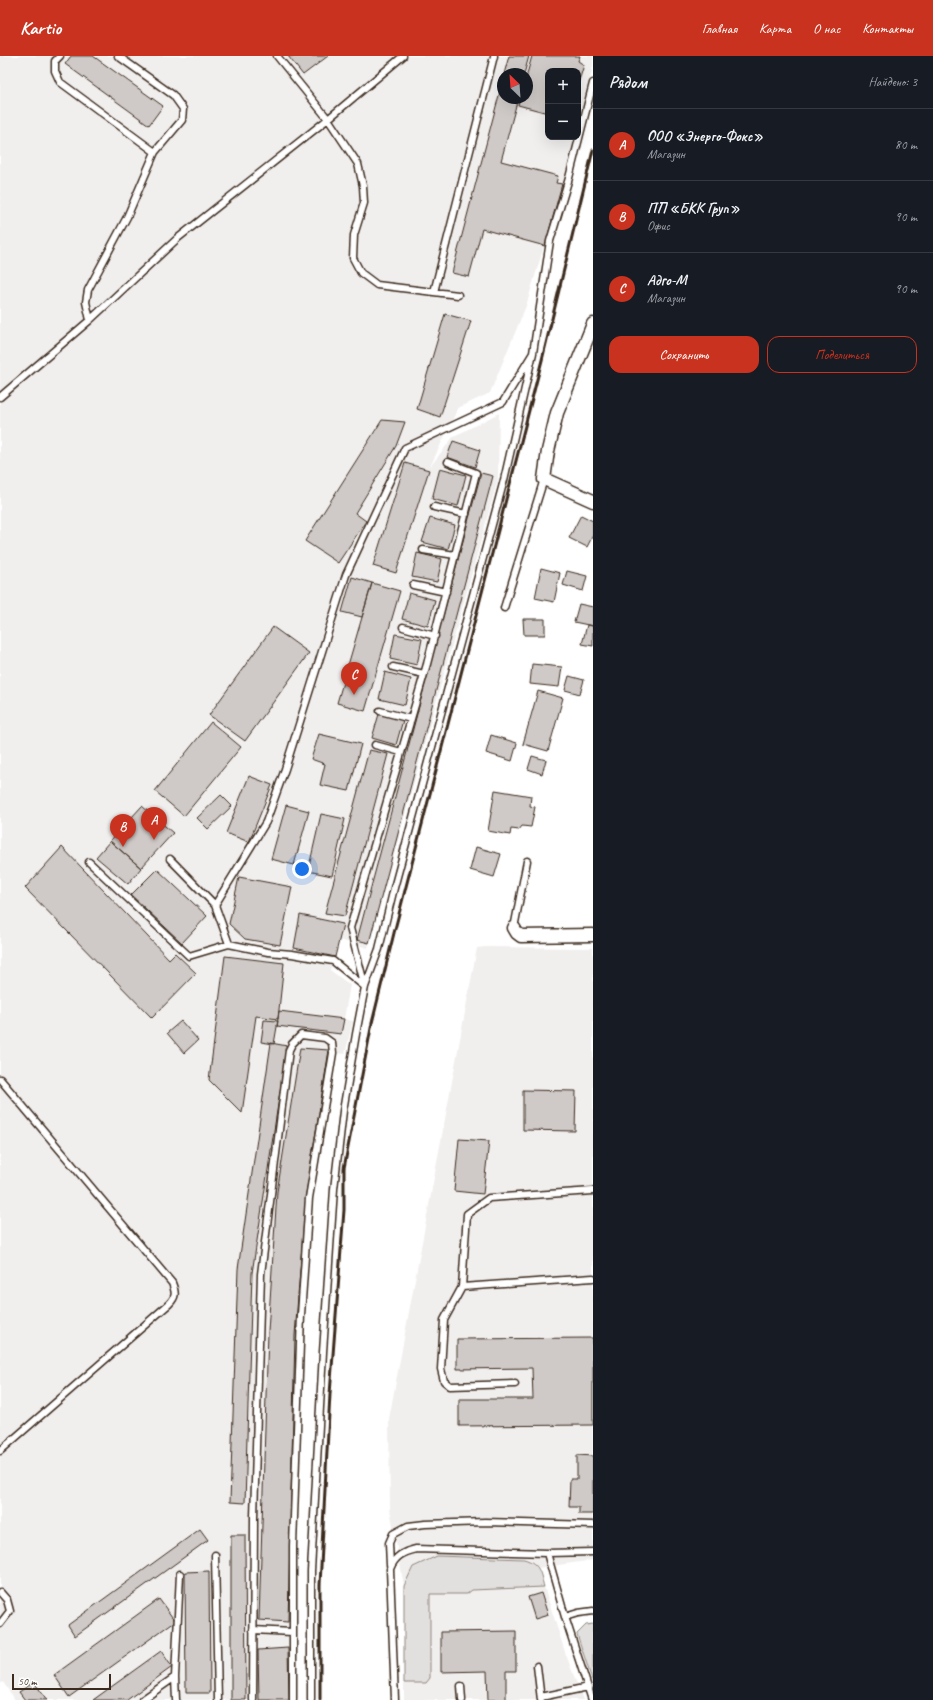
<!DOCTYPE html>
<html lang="ru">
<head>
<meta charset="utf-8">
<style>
  :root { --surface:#171b24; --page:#242831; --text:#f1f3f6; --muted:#9ea1a6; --line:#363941; --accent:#c8321e }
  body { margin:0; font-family:Caveat,sans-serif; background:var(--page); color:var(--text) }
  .controls { position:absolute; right:12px; top:12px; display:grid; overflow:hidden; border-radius:8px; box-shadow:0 4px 16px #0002 }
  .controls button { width:36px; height:36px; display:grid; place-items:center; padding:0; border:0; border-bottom:1px solid var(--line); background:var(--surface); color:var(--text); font:20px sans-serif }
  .compass { position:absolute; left:497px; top:12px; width:36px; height:36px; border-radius:50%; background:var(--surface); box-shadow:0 4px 16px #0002; rotate:335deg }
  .scale { position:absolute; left:12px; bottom:10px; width:99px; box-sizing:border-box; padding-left:4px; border:2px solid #3b2a1e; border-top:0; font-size:11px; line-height:14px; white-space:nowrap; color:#3b2a1e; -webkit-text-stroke:3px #fff; paint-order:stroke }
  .you { position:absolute; left:302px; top:813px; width:14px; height:14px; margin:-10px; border:3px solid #fff; border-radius:50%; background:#1a73e8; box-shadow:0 0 0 6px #1a73e833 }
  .badge { display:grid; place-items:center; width:26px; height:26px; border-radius:50%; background:var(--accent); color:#fff; font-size:13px; font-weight:700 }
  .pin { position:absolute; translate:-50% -33px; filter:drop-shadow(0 1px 2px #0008) }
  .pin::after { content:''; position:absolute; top:21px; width:14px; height:12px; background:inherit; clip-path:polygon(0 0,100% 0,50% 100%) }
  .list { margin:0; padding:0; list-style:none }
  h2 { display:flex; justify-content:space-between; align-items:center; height:52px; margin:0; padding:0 16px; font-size:17px }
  h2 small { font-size:13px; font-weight:400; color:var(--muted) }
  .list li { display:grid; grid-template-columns:26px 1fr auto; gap:12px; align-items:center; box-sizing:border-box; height:72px; padding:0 16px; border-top:1px solid var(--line) }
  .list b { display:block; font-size:15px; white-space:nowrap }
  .list p { margin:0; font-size:13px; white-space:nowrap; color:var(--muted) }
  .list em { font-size:13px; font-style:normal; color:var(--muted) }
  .actions { display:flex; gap:8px; padding:12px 16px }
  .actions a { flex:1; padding:9px 0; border:1px solid var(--accent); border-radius:12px; text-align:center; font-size:14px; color:var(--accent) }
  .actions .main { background:var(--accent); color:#fff }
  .map { position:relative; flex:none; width:593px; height:1644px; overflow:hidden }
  header { display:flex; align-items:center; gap:24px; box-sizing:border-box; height:56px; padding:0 20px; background:var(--accent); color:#fff }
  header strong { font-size:19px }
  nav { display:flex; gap:22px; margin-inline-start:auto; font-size:14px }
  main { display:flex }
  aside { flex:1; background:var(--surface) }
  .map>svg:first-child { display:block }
  .built { fill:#f1efee; fill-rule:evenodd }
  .green { fill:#e2e0de; stroke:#8e857e }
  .building { fill:#cfcac7; stroke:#3b2a1e }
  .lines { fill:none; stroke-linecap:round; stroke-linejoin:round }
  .service-casing { stroke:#3b2a1e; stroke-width:9 }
  .minor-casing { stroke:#3b2a1e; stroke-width:15 }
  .service { stroke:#fff; stroke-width:6 }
  .minor { stroke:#fff; stroke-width:12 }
  .rail { stroke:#3b2a1e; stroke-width:3 }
</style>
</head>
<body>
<header>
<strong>Kartio</strong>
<nav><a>Главная</a><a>Карта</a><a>О нас</a><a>Контакты</a></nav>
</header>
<main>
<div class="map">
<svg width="593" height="1644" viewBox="0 0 593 1644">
  <rect width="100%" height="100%" fill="#fff"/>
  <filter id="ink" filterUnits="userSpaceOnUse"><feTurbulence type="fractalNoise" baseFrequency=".025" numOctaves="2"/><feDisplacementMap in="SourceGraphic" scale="8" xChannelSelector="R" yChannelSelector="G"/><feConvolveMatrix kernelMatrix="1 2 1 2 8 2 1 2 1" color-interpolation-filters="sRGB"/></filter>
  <g filter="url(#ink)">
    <path class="built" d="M0,0H593V10L578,72V15H548V81H576L566,117L526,250L490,337L458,352L430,411L453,381L499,357L498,423L368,892L339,884L330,914L350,929L344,963L353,965L345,998L333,997L309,1142L301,1259L293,1644H15L3,1626L0,1628ZM503,18H527V42H503Z
      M485,891L593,892V1504L538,1512L565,1596L583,1644H404V1530L390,1453L389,1363L477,892Z"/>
    <path class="green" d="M437,1500L524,1503C540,1508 540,1516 544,1531L472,1534L467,1538H430V1622L426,1627H404V1530L413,1511Z
      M593,1568V1627L577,1578L586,1569Z"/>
    <path class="building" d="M71,0H93L163,50L149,69L65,8Z
      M288,0H328L303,19Z
      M509,0H529L524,18H504Z
      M532,0H580L578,5L584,9L578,28V15H548V57L518,49L520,42H527V18Z
      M503,24V42H518L501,105L558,120L556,127L562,128L545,190L482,173L469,221L452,217Z
      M445,258L471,265L440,361L417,353Z
      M382,364L405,366L396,390L355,457L366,465L338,507L305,485Z
      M453,385L480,394L475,411L447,401Z
      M405,407L429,414L396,517L373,510Z
      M440,412L466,419L458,450L432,443Z
      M481,417L493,420L369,887L357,884Z
      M581,459L593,465V479L587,491L569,482Z
      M430,462L455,469L448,493L422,486Z
      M417,497L442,503L437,526L412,521Z
      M541,512L560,517L554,546L535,542Z
      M567,515L587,520L583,535L563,529Z
      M352,521L372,527L362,561L342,556Z
      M372,527L400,535L365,655L337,647Z
      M409,537L435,544L428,570L402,563Z
      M579,548L593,551V570L574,566Z
      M523,563H545V579H524Z
      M587,569L593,570V590L582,588Z
      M273,571L309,597L245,685L209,659Z
      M395,578L422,583L417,609L390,603Z
      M532,608L562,611L559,631L530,628Z
      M385,616L411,623L405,649L379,643Z
      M569,620L584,624L580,638L565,634Z
      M538,635L563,642L548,695L523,688Z
      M379,658L403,664L396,689L372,682Z
      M211,666L241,691L184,760L155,735Z
      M319,678L361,688L349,735L320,729L325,708L311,703Z
      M491,679L517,687L512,705L486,697Z
      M369,694L388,698L345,860L325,857Z
      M532,700L546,704L542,718L528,713Z
      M249,720L272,729L249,786L226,777Z
      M495,734L531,740L530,750L535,751L531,771L522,770L519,774L511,773L510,779L488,775Z
      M221,739L232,750L208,773L197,762Z
      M286,749L309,755L294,809L271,803Z
      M142,750L173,777L141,812L110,785Z
      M321,758L345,763L332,820L308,815Z
      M110,785L141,812L128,828L96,801Z
      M62,791L169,903L175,897L196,917L152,962L25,832Z
      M476,791L501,798L494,821L470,814Z
      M157,813L207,860L182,887L131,839Z
      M239,821L292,831L280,889L245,883L229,868Z
      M300,859L343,868L335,901L294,892Z
      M225,900L284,907L278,963L256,960L242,1057L209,1024Z
      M279,955L344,963L341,978L277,970Z
      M264,964L278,965L274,988L261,986Z
      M181,965L198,984L184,997L167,977Z
      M271,987L287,990L252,1217L245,1447L230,1446L238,1213Z
      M300,992L329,994L306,1138L295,1279L288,1566L259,1564L268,1276L277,1136Z
      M523,1034L576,1035L575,1075L523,1074Z
      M459,1083L489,1085L483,1138L454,1135Z
      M593,1282V1369L459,1370V1343H533L532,1312L457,1313V1283Z
      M577,1399L593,1400V1458H579V1451H569L570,1423H577Z
      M200,1473L208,1484L75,1580L68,1569Z
      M231,1479H245L246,1644H231Z
      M209,1515L210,1637H186L185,1516Z
      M541,1537L548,1559L535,1563L528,1541Z
      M159,1543L175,1565L69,1641L54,1619Z
      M516,1575V1615H506V1644H488L487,1615L441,1616V1576Z
      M288,1592L289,1644H259L258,1594Z
      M161,1595L172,1611L127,1644H93Z
      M34,1626L47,1644H25L19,1636Z"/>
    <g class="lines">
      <g class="service-casing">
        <path id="service" d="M60,0L55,5V15L60,26L155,96
          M277,0L328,63L358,108L363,130L364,147L354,179L353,202L361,217L377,229L458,239
          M434,236L494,0
          M90,264L86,246L88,234L127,161L155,96L182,64L183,53L173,39L118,0
          M0,341L90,264L178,182L328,63L403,0
          M434,451L466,458
          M423,494L455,499
          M413,529L446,536
          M504,552L544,423
          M403,571L435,580
          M393,611L424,618
          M380,655L411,663
          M375,689L401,696
          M170,803L215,849L229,888L268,896L292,898L333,905L365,931
          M89,806L189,900L229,888
          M215,849L266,766L285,713L346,519L405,392L503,346L533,297L550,185L569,122L593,27
          M514,872L527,805
          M365,931L350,872L427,608L476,417L448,406
          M0,1023L172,1227C176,1237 176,1241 169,1248L0,1395
          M462,1231L593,1222
          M515,1328L450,1330L444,1325L441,1313L444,1264L462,1231L467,1158L489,1142L593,1135
          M547,1497L565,1561L592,1644
          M215,1499L218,1644
          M390,1509L389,1487L393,1478L408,1470L425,1468L485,1466L593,1469
          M0,1536L7,1544L10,1555L0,1568
          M565,1561L578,1557L593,1555
          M253,1574L292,1576
          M537,1610L541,1644
          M461,1630L462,1644
          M541,1641L588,1631
          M142,1644L175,1621
          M176,1644L175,1621L180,1518
          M253,1644L254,1461L261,1218L289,994L292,988L301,979L325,982L332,987L333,997L309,1142L301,1259L293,1490V1644
          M311,1644V1515L323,1296L334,1133L343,1055L356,978L365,931L379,893L394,832L504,424L533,297
          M395,1644L390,1513C395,1500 403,1496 416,1493L547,1497L593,1496"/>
      </g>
      <g class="minor-casing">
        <path id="minor" d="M593,268L557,357L548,395L544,423L593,445
          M514,872L517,877L521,880L593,879"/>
      </g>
      <use href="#service" class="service"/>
      <use href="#minor" class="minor"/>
      <path class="rail" d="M320,1644V1529L330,1338L344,1154V1112L372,967L394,877L542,304L593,94"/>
    </g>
  </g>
</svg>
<div class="controls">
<button>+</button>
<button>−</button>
</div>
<svg class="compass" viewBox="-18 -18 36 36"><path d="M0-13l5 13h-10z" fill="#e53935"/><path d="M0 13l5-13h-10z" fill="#9ea1a6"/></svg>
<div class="scale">50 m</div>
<div class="you"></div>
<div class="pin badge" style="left:154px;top:784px">A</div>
<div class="pin badge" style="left:123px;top:791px">B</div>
<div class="pin badge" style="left:354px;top:639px">C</div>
</div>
<aside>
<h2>Рядом<small>Найдено: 3</small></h2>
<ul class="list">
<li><span class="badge">A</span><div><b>ООО «Энерго-Фокс»</b><p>Магазин</p></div><em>80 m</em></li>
<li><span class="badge">B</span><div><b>ПП «БКК Груп»</b><p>Офис</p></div><em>90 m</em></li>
<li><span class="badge">C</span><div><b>Адго-М</b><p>Магазин</p></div><em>90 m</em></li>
</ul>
<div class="actions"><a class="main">Сохранить</a><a>Поделиться</a></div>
</aside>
</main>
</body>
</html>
